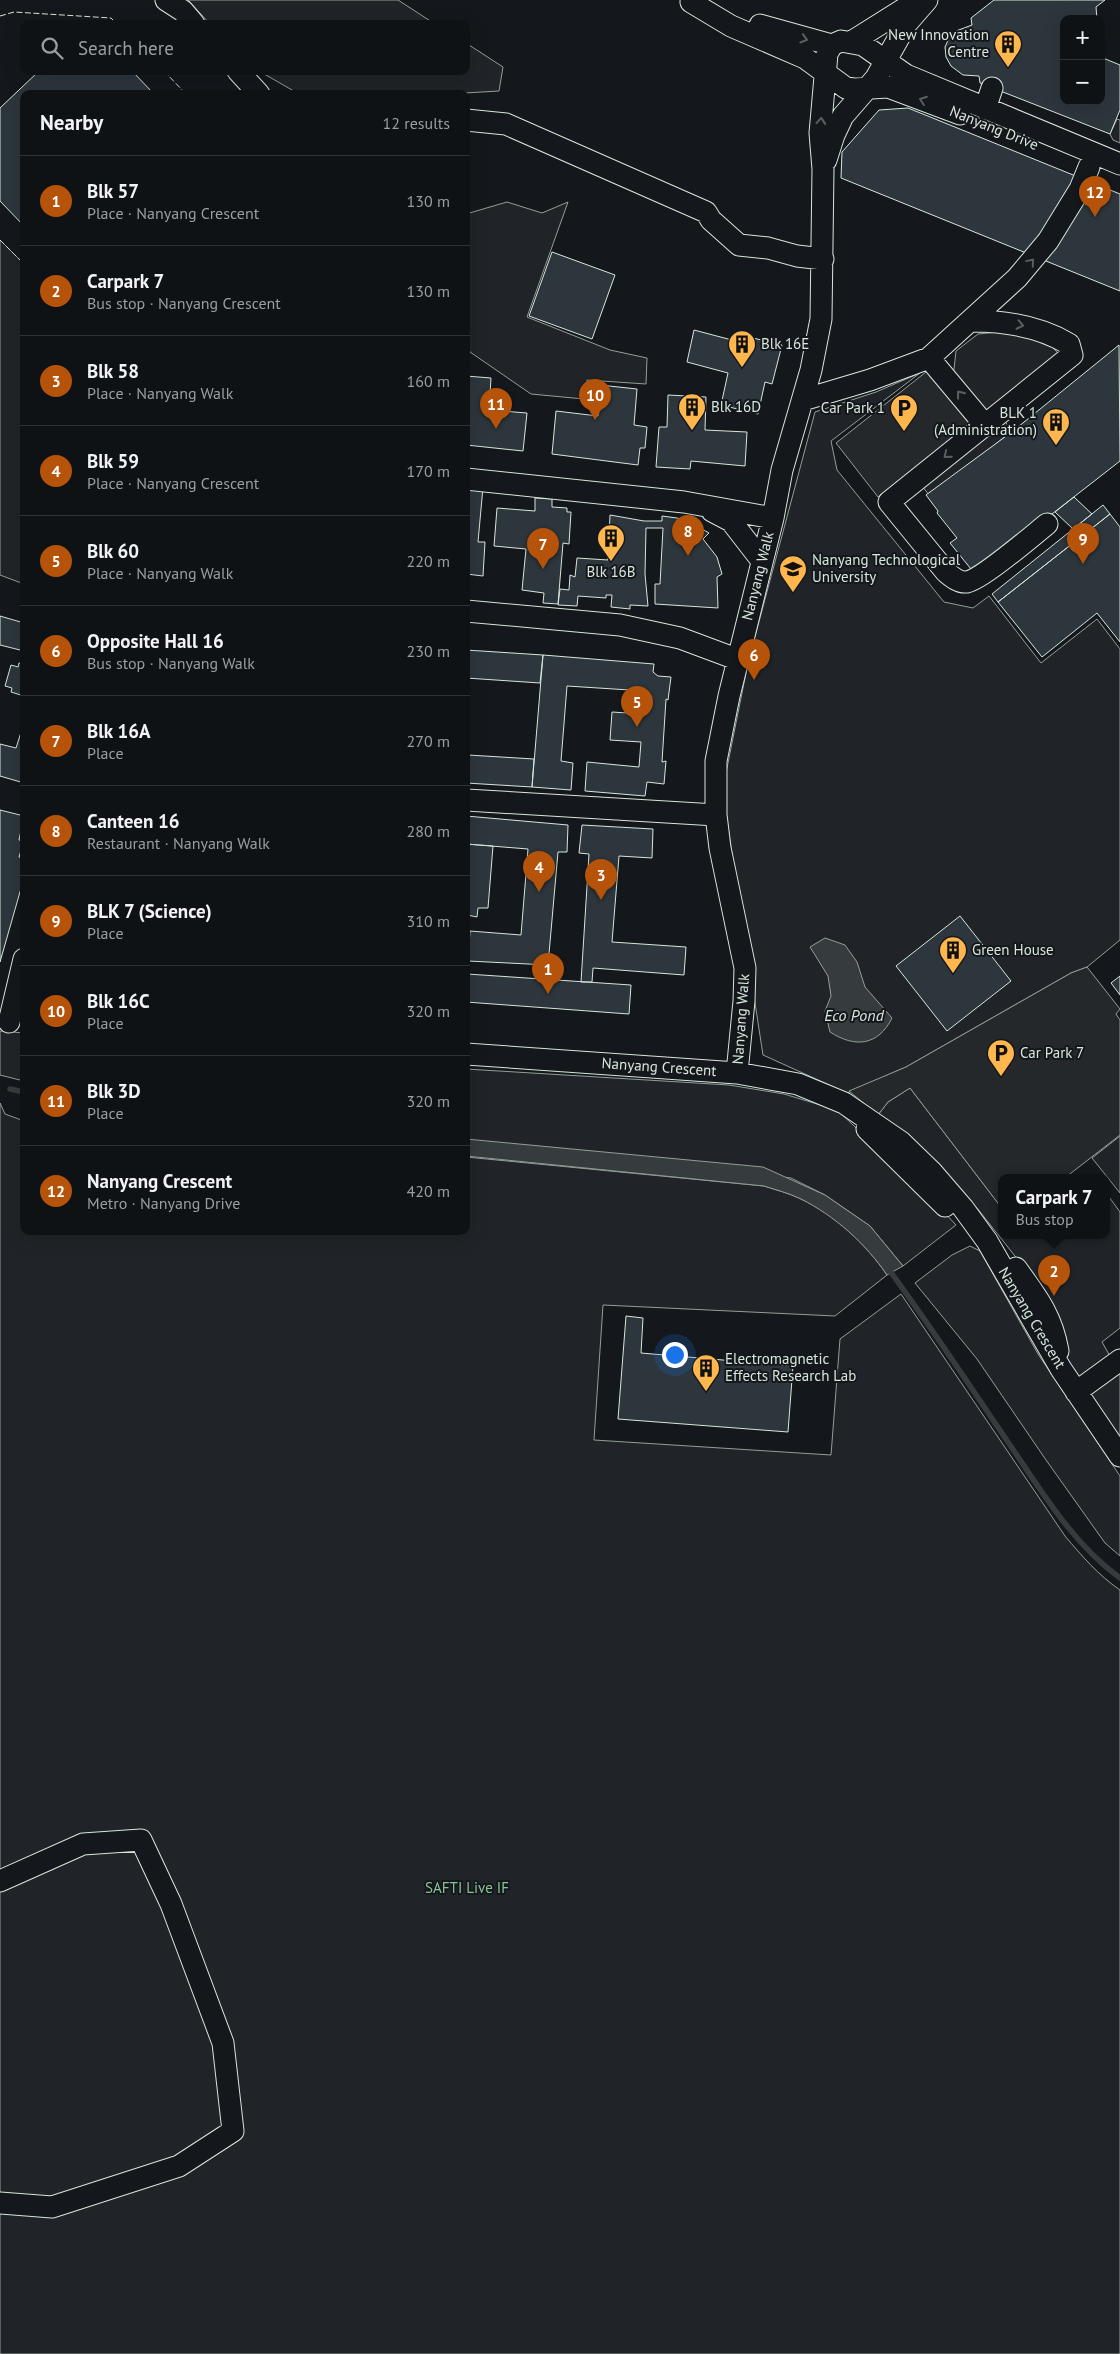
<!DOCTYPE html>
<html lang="en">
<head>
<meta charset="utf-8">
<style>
  :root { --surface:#0f1215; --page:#181b1e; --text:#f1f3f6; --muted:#9b9ea0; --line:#2f3234; --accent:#b45309 }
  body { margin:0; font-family:"PT Sans",sans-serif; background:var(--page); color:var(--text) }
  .controls { position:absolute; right:15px; top:15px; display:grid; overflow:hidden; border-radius:10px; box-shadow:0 5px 20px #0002 }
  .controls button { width:45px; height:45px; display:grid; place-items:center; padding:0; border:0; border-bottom:1px solid var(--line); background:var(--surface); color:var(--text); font:25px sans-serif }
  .you { position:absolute; left:674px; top:1354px; width:18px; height:18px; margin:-12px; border:4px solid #fff; border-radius:50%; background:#1a73e8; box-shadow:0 0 0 8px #1a73e833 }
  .badge { display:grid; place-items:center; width:32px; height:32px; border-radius:50%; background:var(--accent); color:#fff; font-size:16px; font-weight:700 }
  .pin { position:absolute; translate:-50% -41px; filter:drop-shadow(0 1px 2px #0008) }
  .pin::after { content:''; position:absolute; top:26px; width:18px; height:15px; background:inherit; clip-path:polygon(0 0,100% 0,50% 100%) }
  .popup { position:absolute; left:998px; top:1174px; width:112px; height:65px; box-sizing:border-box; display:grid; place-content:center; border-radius:10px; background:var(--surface); filter:drop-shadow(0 1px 4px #0005); font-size:16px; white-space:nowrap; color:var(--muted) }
  .popup b { font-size:19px; color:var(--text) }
  .popup::after { content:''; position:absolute; left:50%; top:100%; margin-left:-10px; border:10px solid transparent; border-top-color:var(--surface) }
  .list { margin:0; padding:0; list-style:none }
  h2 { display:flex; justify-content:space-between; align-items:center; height:65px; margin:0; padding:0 20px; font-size:21px }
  h2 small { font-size:16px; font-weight:400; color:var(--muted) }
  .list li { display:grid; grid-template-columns:32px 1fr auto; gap:15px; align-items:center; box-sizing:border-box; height:90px; padding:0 20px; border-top:1px solid var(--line) }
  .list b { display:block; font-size:19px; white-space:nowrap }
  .list p { margin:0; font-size:16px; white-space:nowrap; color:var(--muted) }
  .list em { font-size:16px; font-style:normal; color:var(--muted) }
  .icon { flex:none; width:28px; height:28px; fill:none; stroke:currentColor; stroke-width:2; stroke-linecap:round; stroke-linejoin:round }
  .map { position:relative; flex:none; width:1120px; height:2354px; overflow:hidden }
  .search { position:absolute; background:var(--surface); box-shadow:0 5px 20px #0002; left:20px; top:20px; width:450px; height:55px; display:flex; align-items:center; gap:12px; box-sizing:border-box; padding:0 18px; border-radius:10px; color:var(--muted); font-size:19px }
  .panel { position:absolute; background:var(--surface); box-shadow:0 5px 20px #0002; left:20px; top:90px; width:450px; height:1145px; border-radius:10px }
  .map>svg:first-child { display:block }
  .green { fill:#202428; stroke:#939e99 }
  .parking { fill:#24282b; stroke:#939e99 }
  .water { fill:#363b3e; stroke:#939e99 }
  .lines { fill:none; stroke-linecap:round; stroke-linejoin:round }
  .stream { stroke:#363b3e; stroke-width:5.5 }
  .building { fill:#2c363c; stroke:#d8e6dc }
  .minor-casing { stroke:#d8e6dc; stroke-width:23 }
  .minor { stroke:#14181c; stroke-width:21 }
  .fence { stroke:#d8e6dc; stroke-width:1; stroke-dasharray:6 2.5; stroke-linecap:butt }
  .oneway { stroke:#59605f }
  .labels { text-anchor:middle; stroke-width:4; stroke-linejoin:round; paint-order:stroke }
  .poi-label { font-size:15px; fill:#d8e6dc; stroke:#14181c; text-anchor:start }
  .street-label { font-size:15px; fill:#d8e6dc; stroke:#14181c }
  .park-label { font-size:15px; fill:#8ac095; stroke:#14181c }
  .water-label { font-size:16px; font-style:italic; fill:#d8e6dc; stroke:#14181c }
</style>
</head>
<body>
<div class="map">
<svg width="1120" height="2354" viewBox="0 0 1120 2354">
  <rect width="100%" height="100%" fill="#14181c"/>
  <path class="green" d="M188,0H398L435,24H210Z
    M466,43L503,67L499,91L448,94H299L259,71H466Z
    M1117,119L1120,120V143L1113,140L1110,134Z
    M507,202L542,213L568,202L527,317L610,350L647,358L646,384L587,380L584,399L531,394L470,352L466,341V214Z
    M0,240L24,264V584L0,575Z
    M1008,331L1049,344L1059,354L993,405L1012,431L930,496L917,480L953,378L956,351L978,334Z
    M920,373L831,441L837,470L944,602L973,608L989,596L1041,663L1097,619L1120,649V940L1087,967L1071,973L906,1067L847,1093L763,1055L724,801L725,778L748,663L815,412L876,392Z
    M0,1031L24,1033V1081L0,1075Z
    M466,1069L729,1085L784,1094L837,1110L928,1195L956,1225L903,1266L870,1226L825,1195L791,1178L466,1142Z
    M910,1088L1001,1207L1002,1235H1106L1107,1194L1120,1212V1328L1102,1342L1120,1374V1456L1076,1392L1022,1265L977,1208L928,1156L878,1115L888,1102Z
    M0,1103L5,1114L24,1121V1231H466V1157L764,1186C776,1190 789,1193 801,1199C835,1215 866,1244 887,1275L835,1316L603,1305L594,1440L831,1455L840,1339L901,1294L1065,1536C1082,1556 1098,1575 1120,1590V2354H0Z
    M1120,1136V1193L1092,1158Z
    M970,1246L980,1251L1038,1354L1120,1476V1556L1105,1543L1046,1460L977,1359L915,1283L952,1255Z"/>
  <path class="parking" d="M931,368L973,421L878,497L836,443Z
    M1087,967L1120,1009L1116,1014L1120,1020V1135L1066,1177H1002L1001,1207L910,1088L888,1102L878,1115L849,1091L906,1067L1071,973Z"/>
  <path class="water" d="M825,938L845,945L857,962L865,987L892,1018C878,1046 855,1048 830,1032L825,1011L831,996L828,976L810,947Z
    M466,1139L763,1167L825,1195L870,1226L903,1266L887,1275C866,1244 835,1216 801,1199C789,1193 776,1190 764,1186L466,1156Z"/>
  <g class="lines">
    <path class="stream" d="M10,1089L24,1092
      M887,1267C930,1325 969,1385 1010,1445C1042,1492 1073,1544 1120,1578"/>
  </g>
  <path class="building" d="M994,0H1105L1096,7L1097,19H1064V101H1101V47L1103,58L1120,65V110L1110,134L980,83L979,76L963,75L951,66L946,57L945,47L949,38L956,31L972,25L971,18Z
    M39,71H132L154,94H24V226L0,201V108Z
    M908,108L1120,194V291L841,178L842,152L879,110Z
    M552,252L615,275L592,339L529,316Z
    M694,330L747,344L749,337L782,345L772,384L765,382L758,414L721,405L728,373L687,362Z
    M1119,345L1120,461L975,574L950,543L957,538L937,513L938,511L926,495L1013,431Z
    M466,376L491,378L489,410L527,413L523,451L466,445Z
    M600,385L637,389L634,425L647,427L645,448H640L638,465L552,454L556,411L598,416Z
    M668,395L706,397L705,430L747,432L745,466L691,461L690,469L656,467L659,427H667Z
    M466,486L483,487L478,542H485L483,576L466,574Z
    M1074,497L1092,514L1073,529L1055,512Z
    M535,498L552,499V507L567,508V512H571L569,544L563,543L558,604L543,603L544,593L522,590L526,549L494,546L497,508L535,511Z
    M1103,505L1110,514L998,602L992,594Z
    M1110,514L1120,527V642L1097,613L1042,657L998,602Z
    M610,515L644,521H662V516L677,518L690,522L709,533L703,539L717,557L722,574L717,577L718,608L655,604V584H660L663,528H646L645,574L648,606L630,605V609L611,607L612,595H606V598L578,596L577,606L558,605L560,589L569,590L570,575L575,577L577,558L608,560Z
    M0,616L24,623V651L0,645Z
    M466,650L543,655L540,683L466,678Z
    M543,655L654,664L653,672L658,676L671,677L668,700L666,699L662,762L666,761L664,784L647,782L645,796L585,791L587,762L639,767L641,742L610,740L612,712L643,714L645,691L567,686L561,761L573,763L571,790L532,787Z
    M19,663L24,664V696L11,692L12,688L5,686L11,665L18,667Z
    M24,723V783L0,776V744L16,748Z
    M466,746L468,755L534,759L532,787L466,783Z
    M0,810L24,816L19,840L24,841L19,857L24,858V878L0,962Z
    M466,816L568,825L567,852H558L548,965L468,961L470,931L521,935L528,849L466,844Z
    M582,825L653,829L652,858L619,856L612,942L686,947L684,975L593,968L592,982H581L589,854L579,853Z
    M466,844L493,846L488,908H478L477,917L467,915L466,919Z
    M960,916L1011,981L947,1031L896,966Z
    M467,974L631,985L629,1014L466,1002Z
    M1120,976V995L1111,983Z
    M626,1316L643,1318L641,1353L793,1366L788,1432L618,1419Z"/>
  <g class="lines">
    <g class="minor-casing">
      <path id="minor" d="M166,0L183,11L194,24
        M691,2L731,26L805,58L846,88L854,89L888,87L960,114
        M760,25L832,45
        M853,41L907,7L920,4
        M238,71L259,94
        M985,109L992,88
        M466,120L506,124L706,212L711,220L739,245L768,248L797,256L823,259
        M826,160L834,135L843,116L876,78L907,23L927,0
        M929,358L985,425L1072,355L1069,344C1039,326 1006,321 972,321
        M803,400L870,380L929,358L1017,278L1048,241L1080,189L1089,167
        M985,425L889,502L946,572C952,577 959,583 967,582C982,579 1032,536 1047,524
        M466,479L684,502L773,518
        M712,511L731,521L762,561
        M466,611L620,625L680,638L739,660
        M466,800L716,815
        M9,1022L24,959
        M466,1054L737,1073L798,1084L844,1103L901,1142L932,1172L963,1208L987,1241L1061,1369L1120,1456
        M737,1073L744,1001L745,968L720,848L716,815V761L729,696L773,518L782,470L811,370L821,319L823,169L820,133L827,54L832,45L841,41L863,45L906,75L1120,164
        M867,1129L945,1206
        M1016,1268C1037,1297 1052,1316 1058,1351
        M1076,1392L1120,1360
        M0,1881L83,1844L141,1840L171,1904L223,2043L233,2131L179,2166L52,2207L0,2203"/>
    </g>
    <use href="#minor" class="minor"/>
    <path class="fence" d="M0,16L14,12L111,18L117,24
      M164,71L186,94
      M0,240L24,264"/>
  </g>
  <defs><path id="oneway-chevron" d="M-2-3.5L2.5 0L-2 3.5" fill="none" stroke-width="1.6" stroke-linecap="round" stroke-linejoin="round" transform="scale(1.25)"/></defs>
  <g class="oneway">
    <use href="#oneway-chevron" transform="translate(804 39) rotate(17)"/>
    <use href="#oneway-chevron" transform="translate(923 100) rotate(-160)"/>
    <use href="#oneway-chevron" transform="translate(821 121) rotate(-85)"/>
    <use href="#oneway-chevron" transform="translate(1031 262) rotate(-50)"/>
    <use href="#oneway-chevron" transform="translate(1020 325) rotate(12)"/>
    <use href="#oneway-chevron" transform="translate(960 394) rotate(-128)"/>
    <use href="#oneway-chevron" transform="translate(947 455) rotate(141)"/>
  </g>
  <defs>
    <g id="building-pin" transform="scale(1.4375)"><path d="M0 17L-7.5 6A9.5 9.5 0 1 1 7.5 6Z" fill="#ffb74d" stroke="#14181c"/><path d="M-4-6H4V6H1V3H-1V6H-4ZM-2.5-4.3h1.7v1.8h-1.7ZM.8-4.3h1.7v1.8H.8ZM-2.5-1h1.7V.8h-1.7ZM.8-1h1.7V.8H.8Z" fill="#111"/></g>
    <g id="parking-pin" transform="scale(1.4375)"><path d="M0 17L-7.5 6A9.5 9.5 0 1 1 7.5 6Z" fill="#ffb74d" stroke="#14181c"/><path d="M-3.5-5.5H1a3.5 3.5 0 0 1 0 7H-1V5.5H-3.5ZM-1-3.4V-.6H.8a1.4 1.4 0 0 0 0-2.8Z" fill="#111"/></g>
    <g id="university-pin" transform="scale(1.4375)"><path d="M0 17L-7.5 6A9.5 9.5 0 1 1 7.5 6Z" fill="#ffb74d" stroke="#14181c"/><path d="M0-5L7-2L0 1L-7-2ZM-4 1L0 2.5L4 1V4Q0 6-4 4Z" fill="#111"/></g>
  </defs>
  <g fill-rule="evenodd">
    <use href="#building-pin" x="1008" y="44"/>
    <use href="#building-pin" x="742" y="344"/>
    <use href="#building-pin" x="692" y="407"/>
    <use href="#parking-pin" x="904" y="408"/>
    <use href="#building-pin" x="1056" y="422"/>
    <use href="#building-pin" x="611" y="538"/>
    <use href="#university-pin" x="793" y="569"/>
    <use href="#building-pin" x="953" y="950"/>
    <use href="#parking-pin" x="1001" y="1053"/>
    <use href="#building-pin" x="706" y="1368"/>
  </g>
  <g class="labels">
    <g class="poi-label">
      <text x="989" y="40" text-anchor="end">New Innovation<tspan x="989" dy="17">Centre</tspan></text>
      <text x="761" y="349">Blk 16E</text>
      <text x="711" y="412">Blk 16D</text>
      <text x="885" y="413" text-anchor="end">Car Park 1</text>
      <text x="1037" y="418" text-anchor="end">BLK 1<tspan x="1037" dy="17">(Administration)</tspan></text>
      <text x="812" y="565">Nanyang Technological<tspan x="812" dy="17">University</tspan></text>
      <text x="611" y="577" text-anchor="middle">Blk 16B</text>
      <text x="972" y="955">Green House</text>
      <text x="1020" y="1058">Car Park 7</text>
      <text x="725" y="1364">Electromagnetic<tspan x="725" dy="17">Effects Research Lab</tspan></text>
    </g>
    <g class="street-label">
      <text transform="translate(994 128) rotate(22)" y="5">Nanyang Drive</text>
      <text transform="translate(758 576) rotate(-76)" y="5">Nanyang Walk</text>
      <text transform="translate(741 1019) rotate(-86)" y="5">Nanyang Walk</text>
      <text transform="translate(659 1067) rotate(4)" y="5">Nanyang Crescent</text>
      <text transform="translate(1032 1318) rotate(59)" y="5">Nanyang Crescent</text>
    </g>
    <g class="park-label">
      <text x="467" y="1893">SAFTI Live IF</text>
    </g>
    <g class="water-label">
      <text x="854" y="1021">Eco Pond</text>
    </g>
  </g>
</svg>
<div class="controls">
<button>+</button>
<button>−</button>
</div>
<div class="you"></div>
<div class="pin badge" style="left:548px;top:994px">1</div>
<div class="pin badge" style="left:1054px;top:1296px">2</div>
<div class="popup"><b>Carpark 7</b>Bus stop</div>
<div class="pin badge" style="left:601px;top:900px">3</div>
<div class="pin badge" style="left:539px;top:892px">4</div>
<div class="pin badge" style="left:637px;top:727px">5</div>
<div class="pin badge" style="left:754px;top:680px">6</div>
<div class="pin badge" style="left:543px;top:569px">7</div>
<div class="pin badge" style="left:688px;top:556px">8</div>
<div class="pin badge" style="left:1083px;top:564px">9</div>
<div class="pin badge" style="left:595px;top:420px">10</div>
<div class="pin badge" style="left:496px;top:429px">11</div>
<div class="pin badge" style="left:1095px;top:217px">12</div>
<div class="search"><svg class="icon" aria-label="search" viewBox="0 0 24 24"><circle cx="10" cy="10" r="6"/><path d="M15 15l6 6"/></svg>Search here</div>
<section class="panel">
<h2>Nearby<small>12 results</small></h2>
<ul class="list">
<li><span class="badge">1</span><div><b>Blk 57</b><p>Place · Nanyang Crescent</p></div><em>130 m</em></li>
<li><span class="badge">2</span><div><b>Carpark 7</b><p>Bus stop · Nanyang Crescent</p></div><em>130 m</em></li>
<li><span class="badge">3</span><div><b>Blk 58</b><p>Place · Nanyang Walk</p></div><em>160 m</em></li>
<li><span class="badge">4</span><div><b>Blk 59</b><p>Place · Nanyang Crescent</p></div><em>170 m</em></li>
<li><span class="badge">5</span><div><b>Blk 60</b><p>Place · Nanyang Walk</p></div><em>220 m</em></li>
<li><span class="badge">6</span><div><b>Opposite Hall 16</b><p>Bus stop · Nanyang Walk</p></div><em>230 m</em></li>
<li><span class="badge">7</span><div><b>Blk 16A</b><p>Place</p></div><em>270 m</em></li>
<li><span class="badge">8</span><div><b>Canteen 16</b><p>Restaurant · Nanyang Walk</p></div><em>280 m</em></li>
<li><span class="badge">9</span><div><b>BLK 7 (Science)</b><p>Place</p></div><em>310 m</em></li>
<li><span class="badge">10</span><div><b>Blk 16C</b><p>Place</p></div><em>320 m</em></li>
<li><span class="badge">11</span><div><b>Blk 3D</b><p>Place</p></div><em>320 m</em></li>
<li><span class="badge">12</span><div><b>Nanyang Crescent</b><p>Metro · Nanyang Drive</p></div><em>420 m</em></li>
</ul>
</section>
</div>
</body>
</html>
